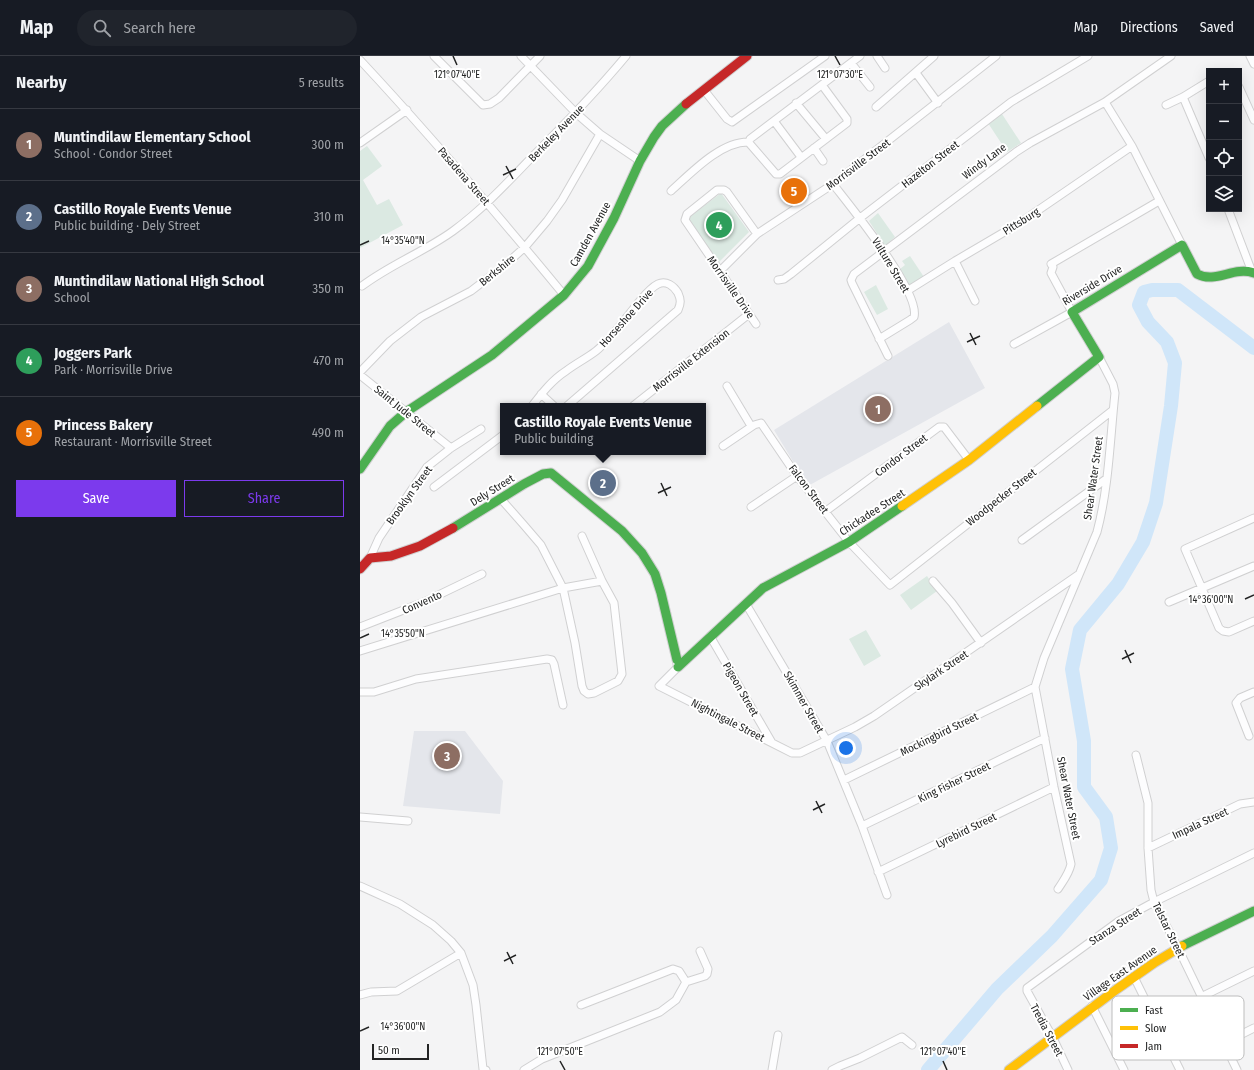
<!DOCTYPE html>
<html lang="en">
<head>
<meta charset="utf-8">
<style>
  :root { --surface:#171b24; --page:#20242c; --text:#f1f3f6; --muted:#9ea1a6; --line:#363941; --accent:#7c3aed }
  body { margin:0; font-family:"Fira Sans Condensed",sans-serif; background:var(--page); color:var(--text) }
  .controls { position:absolute; right:12px; top:12px; display:grid; overflow:hidden; border-radius:0px; box-shadow:0 4px 16px #0002 }
  .controls button { width:36px; height:36px; display:grid; place-items:center; padding:0; border:0; border-bottom:1px solid var(--line); background:var(--surface); color:var(--text); font:20px sans-serif }
  .scale { position:absolute; left:12px; bottom:10px; width:57px; box-sizing:border-box; padding-left:4px; border:2px solid #232424; border-top:0; font-size:11px; line-height:14px; white-space:nowrap; color:#232424; -webkit-text-stroke:3px #fff; paint-order:stroke }
  .you { position:absolute; left:486px; top:692px; width:14px; height:14px; margin:-10px; border:3px solid #fff; border-radius:50%; background:#1a73e8; box-shadow:0 0 0 6px #1a73e833 }
  .badge { display:grid; place-items:center; width:26px; height:26px; border-radius:50%; background:var(--accent); color:#fff; font-size:13px; font-weight:700 }
  .pin { position:absolute; translate:-50% -50%; border:2px solid #fff; box-shadow:0 1px 4px #0006 }
  .popup { position:absolute; left:140px; top:347px; width:206px; height:52px; box-sizing:border-box; display:grid; place-content:center; border-radius:0px; background:var(--surface); filter:drop-shadow(0 1px 3px #0005); font-size:13px; white-space:nowrap; color:var(--muted) }
  .popup b { font-size:15px; color:var(--text) }
  .popup::after { content:''; position:absolute; left:50%; top:100%; margin-left:-8px; border:8px solid transparent; border-top-color:var(--surface) }
  .list { margin:0; padding:0; list-style:none }
  h2 { display:flex; justify-content:space-between; align-items:center; height:52px; margin:0; padding:0 16px; font-size:17px }
  h2 small { font-size:13px; font-weight:400; color:var(--muted) }
  .list li { display:grid; grid-template-columns:26px 1fr auto; gap:12px; align-items:center; box-sizing:border-box; height:72px; padding:0 16px; border-top:1px solid var(--line) }
  .list b { display:block; font-size:15px; white-space:nowrap }
  .list p { margin:0; font-size:13px; white-space:nowrap; color:var(--muted) }
  .list em { font-size:13px; font-style:normal; color:var(--muted) }
  .actions { display:flex; gap:8px; padding:12px 16px }
  .actions a { flex:1; padding:9px 0; border:1px solid var(--accent); border-radius:0px; text-align:center; font-size:14px; color:var(--accent) }
  .actions .main { background:var(--accent); color:#fff }
  .icon { flex:none; width:22px; height:22px; fill:none; stroke:currentColor; stroke-width:2; stroke-linecap:round; stroke-linejoin:round }
  .map { position:relative; flex:none; width:894px; height:1014px; overflow:hidden }
  header { display:flex; align-items:center; gap:24px; box-sizing:border-box; height:56px; padding:0 20px; background:var(--surface); border-bottom:1px solid var(--line) }
  header strong { font-size:19px }
  nav { display:flex; gap:22px; margin-inline-start:auto; font-size:14px }
  .search { width:280px; height:36px; background:var(--page); display:flex; align-items:center; gap:10px; box-sizing:border-box; padding:0 14px; border-radius:22px; color:var(--muted); font-size:15px }
  main { display:flex }
  aside { flex:1; background:var(--surface) }
  .map>svg:first-child { display:block }
  .built { fill:#e4e6eb }
  .green { fill:#dbe9e2 }
  .lines { fill:none; stroke-linecap:round; stroke-linejoin:round }
  .river { stroke:#d0e6f9; stroke-width:14 }
  .street-casing { stroke:#d0d0d1; stroke-width:9 }
  .fast-casing { stroke:#d0d0d1; stroke-width:11 }
  .slow-casing { stroke:#d0d0d1; stroke-width:11 }
  .jam-casing { stroke:#d0d0d1; stroke-width:11 }
  .street { stroke:#fdfdfe; stroke-width:7 }
  .fast { stroke:#4caf50; stroke-width:9 }
  .slow { stroke:#ffc107; stroke-width:9 }
  .jam { stroke:#c62828; stroke-width:9 }
  .ticks { fill:none; stroke:#232424; stroke-width:1.5 }
  .labels { text-anchor:middle; stroke-width:4; stroke-linejoin:round; paint-order:stroke }
  .street-label { font-size:11px; fill:#232424; stroke:#fff }
  .key { fill:#fff; stroke:#bdbdbd; stroke-width:1 }
  .key-label { font-size:11px; fill:#232424 }
  .ticks-label { font-size:10px; text-anchor:middle; fill:#232424; stroke:#fff; stroke-width:4; stroke-linejoin:round; paint-order:stroke }
</style>
</head>
<body>
<header>
<strong>Map</strong>
<div class="search"><svg class="icon" aria-label="search" viewBox="0 0 24 24"><circle cx="10" cy="10" r="6"/><path d="M15 15l6 6"/></svg>Search here</div>
<nav><a>Map</a><a>Directions</a><a>Saved</a></nav>
</header>
<main>
<aside>
<h2>Nearby<small>5 results</small></h2>
<ul class="list">
<li><span class="badge" style="background:#8d6e63">1</span><div><b>Muntindilaw Elementary School</b><p>School · Condor Street</p></div><em>300 m</em></li>
<li><span class="badge" style="background:#5c6f8a">2</span><div><b>Castillo Royale Events Venue</b><p>Public building · Dely Street</p></div><em>310 m</em></li>
<li><span class="badge" style="background:#8d6e63">3</span><div><b>Muntindilaw National High School</b><p>School</p></div><em>350 m</em></li>
<li><span class="badge" style="background:#2e9e5b">4</span><div><b>Joggers Park</b><p>Park · Morrisville Drive</p></div><em>470 m</em></li>
<li><span class="badge" style="background:#e8710a">5</span><div><b>Princess Bakery</b><p>Restaurant · Morrisville Street</p></div><em>490 m</em></li>
</ul>
<div class="actions"><a class="main">Save</a><a>Share</a></div>
</aside>
<div class="map">
<svg width="894" height="1014" viewBox="0 0 894 1014">
  <rect width="100%" height="100%" fill="#f4f4f5"/>
  <path class="built" d="M589,266L625,332L448,430L414,374Z
    M54,675H105L143,725L140,758L43,750Z"/>
  <path class="green" d="M642,58L661,87L647,96L628,67Z
    M7,90L22,110L3,124L17,149L29,143L43,169L0,192V95Z
    M361,137L389,176L358,207L328,162Z
    M518,157L535,181L525,190L509,165Z
    M550,200L564,221L550,230L540,213L545,209L542,205Z
    M516,229L528,253L517,259L504,236Z
    M567,520L577,535L551,554L540,539Z
    M506,574L521,600L504,610L489,583Z"/>
  <g class="lines">
    <path class="river" d="M568,1014L637,933L692,880L741,824L751,792L746,761L724,731V685L712,613L720,574L758,528L783,486L796,447L811,350L815,307L807,286L788,266L779,249L784,236L792,234H818L894,292"/>
    <g class="street-casing">
      <path id="street" d="M74,0L123,49L130,48L139,42L180,0
        M161,0L216,57L240,78L280,105
        M517,0L525,12
        M890,0L894,8
        M0,4C71,80 138,159 204,239
        M491,7L510,31
        M556,17L578,47
        M462,29L487,63V67L420,118H416L390,88L389,86L390,83L500,0
        M879,31L894,64
        M344,34L367,63L372,66L465,0
        M823,41L849,102
        M745,46L772,90L822,189
        M436,47L466,83
        M806,49L823,41L849,25
        M516,51L574,0
        M414,65L441,101
        M0,87L47,54
        M454,92L463,105
        M473,128C490,150 561,236 554,261L550,264L519,283
        M311,135C331,117 361,85 389,86
        M868,153L892,216
        M595,205L615,245
        M360,215L397,178L473,128L636,0
        M418,224L424,223L431,218L500,162L651,46L728,0
        M2,230C31,208 64,196 93,175C123,153 148,126 173,100C205,68 237,35 266,0
        M547,235L595,205L658,168L772,90
        M396,268L325,164L327,158L357,134H364L367,136L397,178
        M654,288L712,256L691,217L693,211L691,208L799,145
        M528,300L492,227L491,224L494,218L656,96L670,87L745,46L811,0
        M0,316L30,285L61,261L111,235L145,209L165,191L187,165L202,144L240,78
        M0,319L91,392
        M367,330L391,370
        M181,338L194,350
        M172,350C182,337 192,324 206,315C215,308 227,302 236,295C252,282 265,263 278,247C284,240 290,232 298,228C306,224 314,230 318,237C321,244 321,247 318,254L207,350
        M273,350L389,258
        M363,390L394,369L401,367L437,420L489,486L530,529L753,354
        M74,431L143,379
        M141,443L163,468L181,489L203,532L215,587L222,630L224,635L228,638L234,637L258,625L262,618L254,547L242,525L222,480
        M391,451L437,420
        M466,455L579,371H584L609,404
        M894,462L825,493L859,572L863,575L869,576L894,565
        M662,484L746,423
        M10,502L19,482L67,411L91,392L121,373
        M573,525L592,547L621,587
        M809,546L894,510
        M386,548L467,685L502,770L527,839
        M0,571L64,546L122,518
        M350,580L411,685
        M0,595L203,532L242,525
        M317,608L318,611L299,630L432,697H440L495,671L514,660L718,519
        M0,636H14L56,623L187,603L192,604L194,608L203,649
        M889,680L876,647L880,642L894,636
        M776,699L788,747V792L791,834L794,846L818,892L877,1014
        M484,724L675,631
        M0,761L48,765
        M502,770L685,682
        M788,792L880,748L894,746
        M518,816L694,731
        M0,830L40,848L73,869L91,885L101,897L113,929L116,949L123,1013L126,1014
        M698,833C703,825 709,818 711,808L694,731L675,631L684,602L737,476C749,431 750,383 755,337L753,328L739,301
        M774,921L820,1014
        M0,939L11,936L37,935L101,897
        M841,941L894,915
        M221,949L313,913L319,915L326,926
        M732,950L764,1014
        M864,987L894,972
        M164,1014L182,1003L300,956L316,944L326,926L345,920L347,918L348,913L340,895
        M412,1014L418,979
        M472,1014L480,1010L500,1002L542,981L552,989
        M708,1014L693,982L667,935V932L759,865L794,846L894,797"/>
    </g>
    <g class="fast-casing">
      <path id="fast" d="M677,350L739,301L712,256L822,189L837,218C856,228 873,210 894,217
        M0,413L30,370L46,356L132,299L204,239L228,210L254,162L280,105L294,81L302,70L326,48
        M93,472L164,428L183,418L191,417L262,475L282,497L295,518L301,537L317,604
        M318,611L403,532L489,486L542,450
        M822,890L894,855"/>
    </g>
    <g class="slow-casing">
      <path id="slow" d="M542,450L609,404L677,350
        M649,1014L757,933L794,907L822,890"/>
    </g>
    <g class="jam-casing">
      <path id="jam" d="M326,48L387,0
        M0,513L10,502L31,500L60,490L93,472"/>
    </g>
    <use href="#street" class="street"/>
    <use href="#fast" class="fast"/>
    <use href="#slow" class="slow"/>
    <use href="#jam" class="jam"/>
  </g>
  <path class="ticks" d="M93,0L97,9M475,0L480,9M146,110L153,123M143,119L156,113M0,189L9,185M610,277L616,289M607,286L620,280M301,427L307,440M298,437L311,431M885,543L894,539M0,582L9,578M765,594L771,607M762,603L774,597M456,745L462,757M453,754L465,748M147,896L153,908M144,905L156,899M0,975L9,971M200,1005L205,1014M583,1005L587,1014"/>
  <g class="labels">
    <g class="street-label">
      <text transform="translate(196 77) rotate(-46)" y="4">Berkeley Avenue</text>
      <text transform="translate(624 105) rotate(-37)" y="4">Windy Lane</text>
      <text transform="translate(498 108) rotate(-37)" y="4">Morrisville Street</text>
      <text transform="translate(570 108) rotate(-38)" y="4">Hazelton Street</text>
      <text transform="translate(104 120) rotate(49)" y="4">Pasadena Street</text>
      <text transform="translate(661 165) rotate(-32)" y="4">Pittsburg</text>
      <text transform="translate(230 178) rotate(-61)" y="4">Camden Avenue</text>
      <text transform="translate(531 209) rotate(59)" y="4">Vulture Street</text>
      <text transform="translate(137 214) rotate(-39)" y="4">Berkshire</text>
      <text transform="translate(732 229) rotate(-31)" y="4">Riverside Drive</text>
      <text transform="translate(371 231) rotate(55)" y="4">Morrisville Drive</text>
      <text transform="translate(266 262) rotate(-48)" y="4">Horseshoe Drive</text>
      <text transform="translate(331 304) rotate(-38)" y="4">Morrisville Extension</text>
      <text transform="translate(45 355) rotate(39)" y="4">Saint Jude Street</text>
      <text transform="translate(541 399) rotate(-37)" y="4">Condor Street</text>
      <text transform="translate(733 422) rotate(-82)" y="4">Shear Water Street</text>
      <text transform="translate(449 433) rotate(53)" y="4">Falcon Street</text>
      <text transform="translate(132 434) rotate(-32)" y="4">Dely Street</text>
      <text transform="translate(49 439) rotate(-54)" y="4">Brooklyn Street</text>
      <text transform="translate(641 441) rotate(-38)" y="4">Woodpecker Street</text>
      <text transform="translate(512 456) rotate(-33)" y="4">Chickadee Street</text>
      <text transform="translate(62 546) rotate(-24)" y="4">Convento</text>
      <text transform="translate(581 614) rotate(-34)" y="4">Skylark Street</text>
      <text transform="translate(381 633) rotate(60)" y="4">Pigeon Street</text>
      <text transform="translate(444 646) rotate(60)" y="4">Skimmer Street</text>
      <text transform="translate(368 664) rotate(27)" y="4">Nightingale Street</text>
      <text transform="translate(579 678) rotate(-26)" y="4">Mockingbird Street</text>
      <text transform="translate(594 726) rotate(-26)" y="4">King Fisher Street</text>
      <text transform="translate(709 742) rotate(79)" y="4">Shear Water Street</text>
      <text transform="translate(840 767) rotate(-25)" y="4">Impala Street</text>
      <text transform="translate(606 774) rotate(-26)" y="4">Lyrebird Street</text>
      <text transform="translate(755 870) rotate(-33)" y="4">Stanza Street</text>
      <text transform="translate(809 874) rotate(64)" y="4">Telstar Street</text>
      <text transform="translate(760 917) rotate(-35)" y="4">Village East Avenue</text>
      <text transform="translate(687 974) rotate(62)" y="4">Tredia Street</text>
    </g>
  </g>
  <rect x="752" y="940" width="132" height="64" rx="6" class="key"/>
  <rect x="760" y="952" width="18" height="4" fill="#4caf50"/>
  <rect x="760" y="970" width="18" height="4" fill="#ffc107"/>
  <rect x="760" y="988" width="18" height="4" fill="#c62828"/>
  <g class="key-label">
    <text x="785" y="958">Fast</text>
    <text x="785" y="976">Slow</text>
    <text x="785" y="994">Jam</text>
  </g>
  <g class="ticks-label">
    <text x="97" y="22">121°07'40"E</text>
    <text x="480" y="22">121°07'30"E</text>
    <text x="43" y="188">14°35'40"N</text>
    <text x="851" y="547">14°36'00"N</text>
    <text x="43" y="581">14°35'50"N</text>
    <text x="43" y="974">14°36'00"N</text>
    <text x="200" y="999">121°07'50"E</text>
    <text x="583" y="999">121°07'40"E</text>
  </g>
</svg>
<div class="controls">
<button>+</button>
<button>−</button>
<button><svg class="icon" aria-label="locate" viewBox="0 0 24 24"><circle cx="12" cy="12" r="6"/><path d="M12 2v4M12 18v4M2 12h4M18 12h4"/></svg></button>
<button><svg class="icon" aria-label="layers" viewBox="0 0 24 24"><path d="M12 4l9 5-9 5-9-5zM3 14l9 5 9-5"/></svg></button>
</div>
<div class="scale">50 m</div>
<div class="you"></div>
<div class="pin badge" style="left:518px;top:353px;background:#8d6e63">1</div>
<div class="pin badge" style="left:243px;top:427px;background:#5c6f8a">2</div>
<div class="popup"><b>Castillo Royale Events Venue</b>Public building</div>
<div class="pin badge" style="left:87px;top:700px;background:#8d6e63">3</div>
<div class="pin badge" style="left:359px;top:169px;background:#2e9e5b">4</div>
<div class="pin badge" style="left:434px;top:135px;background:#e8710a">5</div>
</div>
</main>
</body>
</html>
